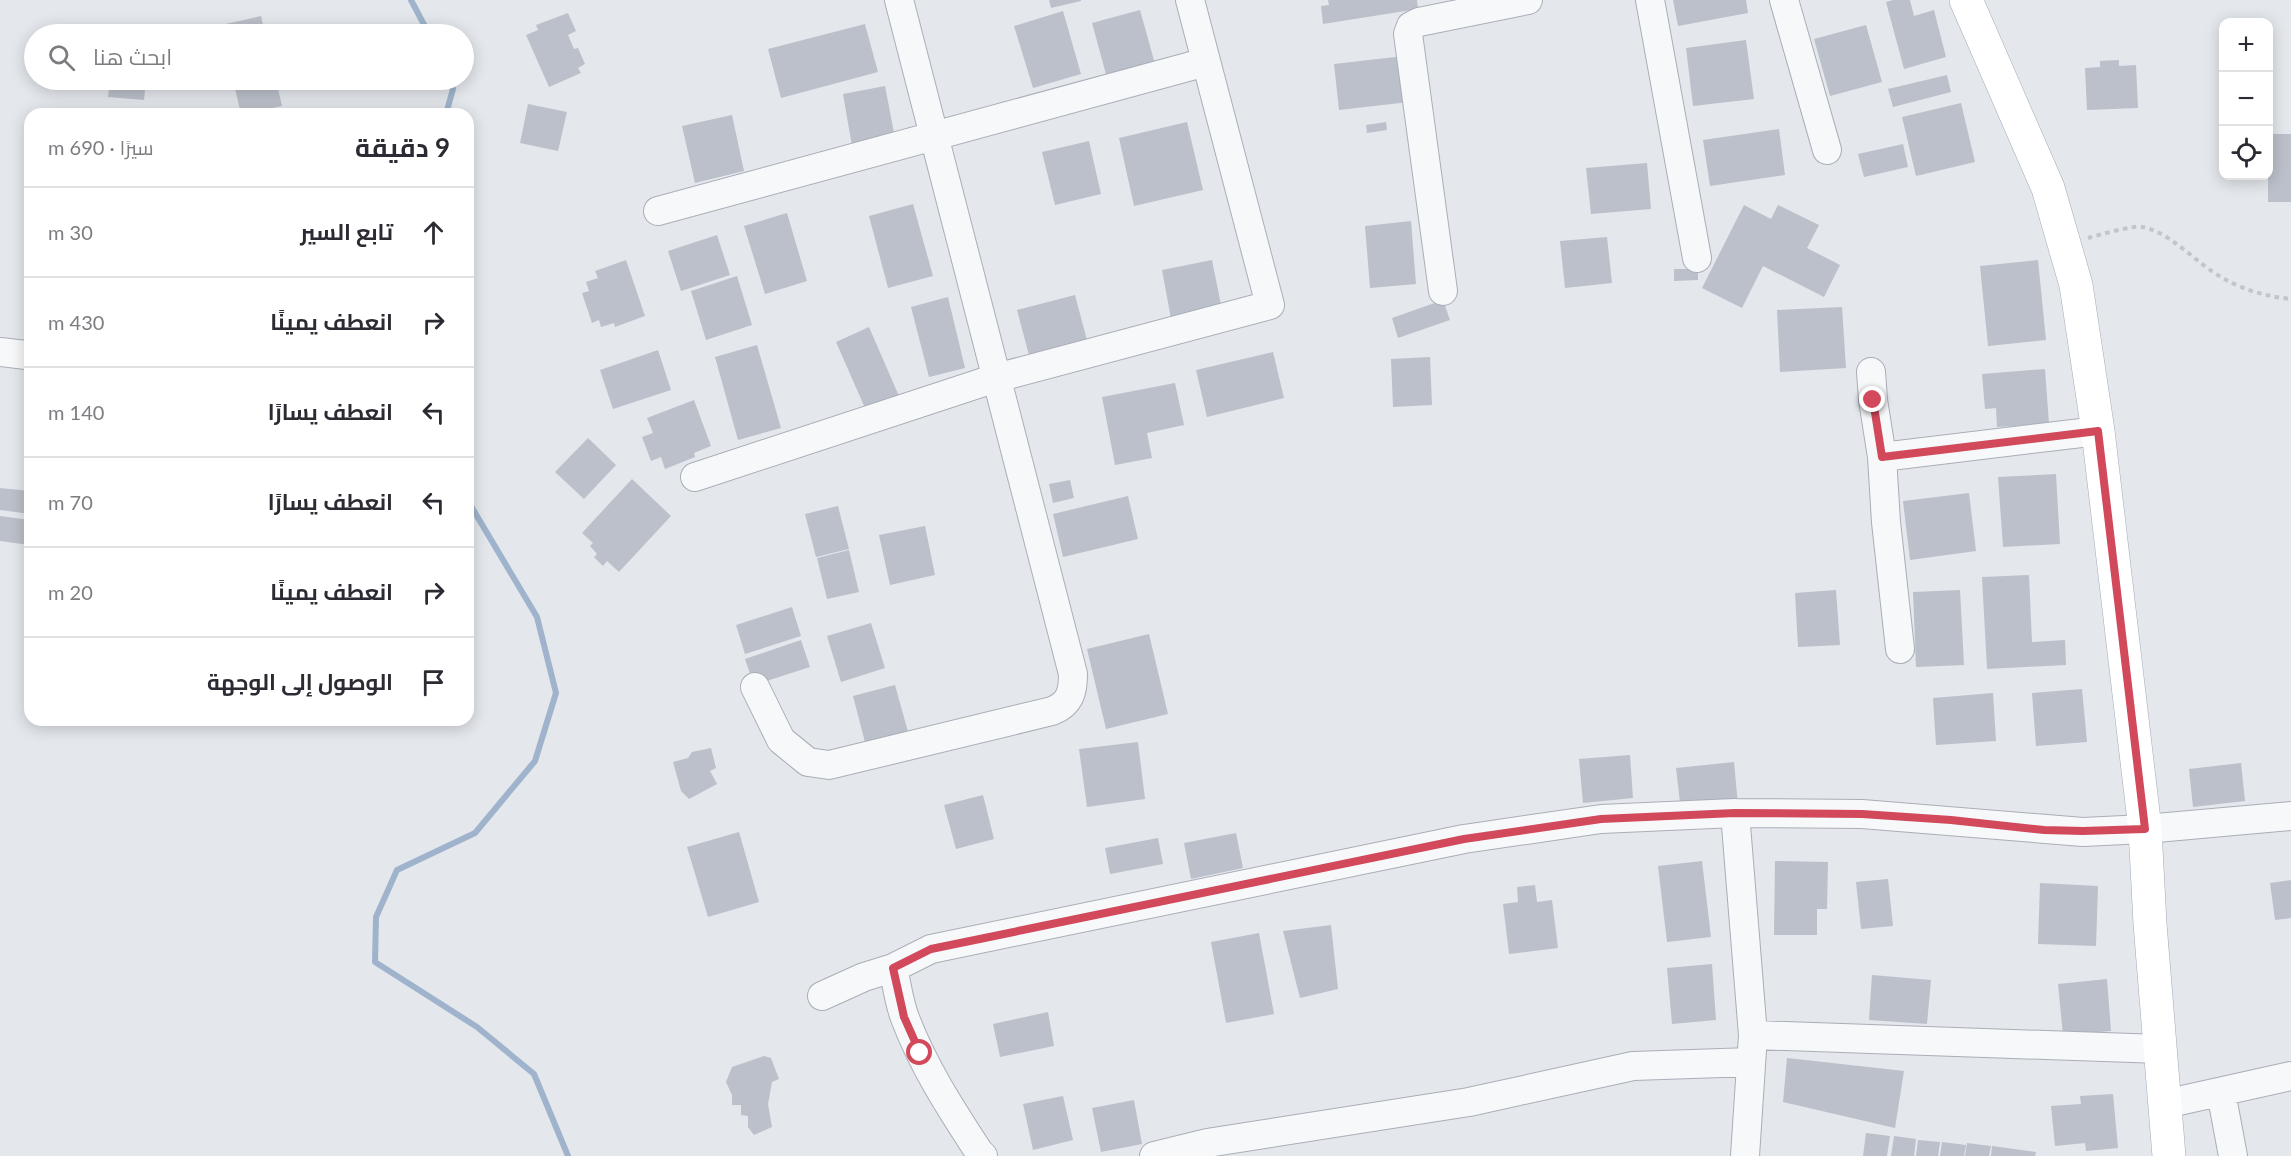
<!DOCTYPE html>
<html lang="ar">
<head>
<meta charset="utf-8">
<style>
  :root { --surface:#fff; --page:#f2f2f3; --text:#2b2b33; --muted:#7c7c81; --line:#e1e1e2 }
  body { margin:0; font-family:Lato,Cairo,sans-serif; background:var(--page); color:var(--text); direction:rtl }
  .controls { position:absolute; right:18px; top:18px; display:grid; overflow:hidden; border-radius:12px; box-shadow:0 3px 15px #0003 }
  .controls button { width:54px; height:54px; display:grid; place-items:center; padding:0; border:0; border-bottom:2px solid var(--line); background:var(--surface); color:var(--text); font:30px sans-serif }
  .stop { position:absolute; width:18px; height:18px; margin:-14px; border:4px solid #d1495b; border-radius:50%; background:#fff }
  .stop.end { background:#d1495b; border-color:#fff; box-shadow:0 2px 6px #0008 }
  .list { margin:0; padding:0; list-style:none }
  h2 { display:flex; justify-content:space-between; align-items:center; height:78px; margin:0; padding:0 24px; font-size:26px }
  h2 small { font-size:20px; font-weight:400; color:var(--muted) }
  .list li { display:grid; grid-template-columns:39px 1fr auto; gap:18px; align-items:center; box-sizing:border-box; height:90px; padding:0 24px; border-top:2px solid var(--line) }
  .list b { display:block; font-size:22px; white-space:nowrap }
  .list em { font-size:20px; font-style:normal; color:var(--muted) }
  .icon { flex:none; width:33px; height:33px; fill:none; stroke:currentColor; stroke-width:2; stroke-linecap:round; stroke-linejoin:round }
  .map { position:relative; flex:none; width:2291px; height:1156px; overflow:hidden; direction:ltr }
  .search { position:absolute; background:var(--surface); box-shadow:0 3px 15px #0003; left:24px; top:24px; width:450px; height:66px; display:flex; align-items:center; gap:15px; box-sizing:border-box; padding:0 21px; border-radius:33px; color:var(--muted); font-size:22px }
  .panel { position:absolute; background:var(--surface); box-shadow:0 3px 15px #0003; left:24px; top:108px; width:450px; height:618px; border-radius:18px; direction:rtl }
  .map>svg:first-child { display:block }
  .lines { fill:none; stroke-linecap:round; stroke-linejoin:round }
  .stream { stroke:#9fb4cc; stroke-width:6 }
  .building { fill:#bbc0ca }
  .minor-casing { stroke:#a9aeb7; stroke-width:30 }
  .major-casing { stroke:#a3abb8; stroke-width:34 }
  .path { stroke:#c2c5cb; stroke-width:4; stroke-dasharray:4.5 4.5; stroke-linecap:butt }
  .minor { stroke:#f7f8fa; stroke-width:28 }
  .major { stroke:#fff; stroke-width:33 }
  .route { stroke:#d1495b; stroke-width:8 }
</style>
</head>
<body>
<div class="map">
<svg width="2291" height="1156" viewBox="0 0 2291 1156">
  <rect width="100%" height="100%" fill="#e4e7ec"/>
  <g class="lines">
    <path class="stream" d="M411,0L429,34
      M446,114L453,89L449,80
      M468,501L537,617L556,693L535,761L475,833L397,870L376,917L375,962L477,1027L534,1074L568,1156"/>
  </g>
  <path class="building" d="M1049,0H1081V1L1051,8Z
    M1328,0H1417L1418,9L1323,24L1321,6L1329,5Z
    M1673,0H1746L1748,13L1678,26Z
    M1893,0H1910L1914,16L1934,10L1946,57L1904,69L1886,2Z
    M1140,10L1155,64L1107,78L1092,23Z
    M1063,11L1081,74L1033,88L1014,26Z
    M568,13L576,31L568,35L574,49L578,48L585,64L578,68L581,73L549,87L526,35L538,30L536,25Z
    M261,16L265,34H223L221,25Z
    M865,24L878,72L781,98L768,49Z
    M1866,25L1882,82L1830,96L1814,39Z
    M1746,40L1754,99L1693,106L1686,48Z
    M1404,56L1409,102L1339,110L1334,64Z
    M2119,60V66L2136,65L2138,108L2087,110L2085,68L2100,67V61Z
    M1947,75L1951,92L1893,107L1888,89Z
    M110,80H146L144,100L108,97Z
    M233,80H276L282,106L241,114Z
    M885,86L895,138L852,146L843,94Z
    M1961,103L1975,162L1916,176L1902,117Z
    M528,104L567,112L558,151L520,143Z
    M732,115L744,171L695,183L682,126Z
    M1187,122L1203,190L1134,206L1119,138Z
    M1386,122L1387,130L1367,133L1366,125Z
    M1779,129L1785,175L1710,186L1703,140Z
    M2268,134H2291V202H2268Z
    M1089,141L1101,194L1055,205L1042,152Z
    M1903,144L1908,167L1864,177L1858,154Z
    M1647,163L1651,209L1591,214L1586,168Z
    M913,204L933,276L888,288L869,216Z
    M1744,205L1771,219L1778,205L1819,225L1807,248L1840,265L1824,297L1763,266L1742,308L1702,288Z
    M787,213L807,281L765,294L744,226Z
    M1411,221L1416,284L1370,288L1365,226Z
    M717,235L730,275L681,291L668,251Z
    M1607,237L1612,283L1565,288L1560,241Z
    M626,260L645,316L615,327L614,323L601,327L599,320L592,323L582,293L589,291L586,282L598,278L595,271Z
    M1212,260L1223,315L1172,324L1162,270Z
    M2038,260L2046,340L1988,346L1980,266Z
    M1674,269H1698V280L1674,281Z
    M737,276L752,325L706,340L691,291Z
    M1075,295L1088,344L1030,359L1017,310Z
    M948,297L965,368L929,377L911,307Z
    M1443,300L1450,320L1398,338L1392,318Z
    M1842,307L1846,368L1780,372L1777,310Z
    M869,327L902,403L869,417L836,342Z
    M757,345L781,428L738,440L715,357Z
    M658,350L671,390L613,409L600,370Z
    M1273,352L1284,398L1207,417L1196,370Z
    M1430,357L1432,405L1393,407L1391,359Z
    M2045,369L2049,424L1997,427L1996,408L1985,409L1982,374Z
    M1175,383L1184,425L1147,433L1152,458L1115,465L1102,397Z
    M694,400L711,446L694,453L695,457L665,469L661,457L651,461L642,437L653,433L647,418Z
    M588,438L616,465L584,499L555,472Z
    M2056,474L2060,544L2003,547L1998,477Z
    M632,479L671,516L619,572L607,561L603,566L594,557L597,554L590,546L593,543L582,533Z
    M1070,480L1074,498L1053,503L1049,484Z
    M0,488L30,491V514L0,510Z
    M1969,493L1976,551L1910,560L1903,501Z
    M1128,496L1138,539L1063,557L1053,514Z
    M838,506L849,549L816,557L805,514Z
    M0,516L30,520V545L0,541Z
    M925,526L935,575L890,585L879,535Z
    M849,550L859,592L827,599L817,558Z
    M2029,575L2032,642L2065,640L2066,665L1987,669L1982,577Z
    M1836,590L1840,645L1798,647L1795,593Z
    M1960,590L1964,665L1916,667L1913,592Z
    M792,607L801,636L745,654L736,625Z
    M871,623L885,668L841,682L827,636Z
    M1149,634L1168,714L1106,729L1087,649Z
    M801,640L810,667L754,685L745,659Z
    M895,685L910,739L867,750L853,696Z
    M2082,689L2087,742L2036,746L2032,693Z
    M1993,693L1996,741L1936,745L1933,698Z
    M1138,742L1145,799L1087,807L1079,749Z
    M711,748L716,768L710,771L717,784L689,799L681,791L673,762L688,758L692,752Z
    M1630,755L1633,798L1583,803L1579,759Z
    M1734,762L1738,805L1681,811L1676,768Z
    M2241,763L2245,801L2193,807L2189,769Z
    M983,795L994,839L956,849L944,805Z
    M739,832L759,902L708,917L687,847Z
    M1236,833L1243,868L1191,879L1184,843Z
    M1158,838L1163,864L1110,874L1105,848Z
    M1702,861L1711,937L1667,942L1658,866Z
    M1775,861L1828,862L1827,909H1817V935H1774Z
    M1888,879L1893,926L1861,929L1856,882Z
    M2291,880V918L2275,920L2270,883Z
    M2040,883L2098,886L2096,946L2038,944Z
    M1535,885L1537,902L1552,900L1558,948L1509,954L1503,904L1518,902L1517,887Z
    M1331,925L1338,989L1300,998L1283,931Z
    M1259,933L1274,1014L1226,1023L1211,942Z
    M1712,964L1716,1020L1672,1024L1667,968Z
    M1872,975L1931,980L1927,1024L1869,1020Z
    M2107,979L2111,1031L2063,1035L2058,984Z
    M1048,1012L1054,1046L1000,1057L993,1024Z
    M764,1056L771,1058L779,1079L772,1082L768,1104L772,1127L754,1135L748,1127V1116L741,1115V1105H732V1095L726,1082L732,1067Z
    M1787,1058L1904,1071L1895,1128L1783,1102Z
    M2113,1094L2118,1148L2086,1151L2085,1143L2055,1146L2051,1106L2081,1104L2080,1096Z
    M1063,1096L1073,1140L1033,1150L1023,1104Z
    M1134,1100L1142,1144L1101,1152L1092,1108Z
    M1866,1133L1890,1136L1887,1156H1863Z
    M1894,1136L1916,1139L1914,1156H1891Z
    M1918,1140L1940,1142L1938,1156H1916Z
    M1942,1142L1966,1145L1964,1156H1940Z
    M1967,1143L1991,1146L1989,1156H1965Z
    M1992,1146L2036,1152L2035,1156H1991Z"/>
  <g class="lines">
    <g class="minor-casing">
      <path id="minor" d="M1650,0L1697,258
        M1784,0L1827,150
        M658,211L1206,62
        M1443,291L1408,34L1411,26L1419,22L1528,0
        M0,352L26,355
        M1871,372L1873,400L1882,457L1886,522L1900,649
        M1882,457L2098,431
        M695,477L996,378L1270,305L1190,0
        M755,687L781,740L808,762L829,765L1052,711C1070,704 1073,692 1073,674L899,0
        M1735,813L1753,1035L1745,1156
        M893,968C897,985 899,1003 905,1018C923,1066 951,1109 979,1152L983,1156
        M822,996L864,977L893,968L931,949L1464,839L1601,819L1735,813L1862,814L2083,832L2145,829L2291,816
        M1753,1035L2161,1049
        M2221,1092L2233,1156
        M2165,1104L2291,1076
        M1154,1156L1207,1143L1469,1102L1633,1066L1751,1062"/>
    </g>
    <g class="major-casing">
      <path id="major" d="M1966,0L2048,188L2076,285L2098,431L2145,829L2150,924L2169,1156"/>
    </g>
    <path class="path" d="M2088,238C2099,235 2133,225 2142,227C2167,231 2192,258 2213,272C2237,288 2262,296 2291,299"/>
    <use href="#minor" class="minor"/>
    <use href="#major" class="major"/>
  </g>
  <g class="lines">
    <path class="route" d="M920,1053L904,1017L893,968L931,949L1464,839L1601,819L1735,813L1862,814L1951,820L2044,830L2083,831L2145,829L2098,431L1882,457L1873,400"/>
  </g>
</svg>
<div class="controls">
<button>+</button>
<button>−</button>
<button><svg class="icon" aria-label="locate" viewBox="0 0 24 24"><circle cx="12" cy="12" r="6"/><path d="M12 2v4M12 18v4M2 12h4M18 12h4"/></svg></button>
</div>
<div class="stop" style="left:920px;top:1053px"></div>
<div class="stop end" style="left:1873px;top:400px"></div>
<div class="search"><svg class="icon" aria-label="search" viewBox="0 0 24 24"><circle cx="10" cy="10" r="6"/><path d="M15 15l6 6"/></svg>ابحث هنا</div>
<section class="panel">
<h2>9 دقيقة<small>سيرًا · 690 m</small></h2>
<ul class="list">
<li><svg class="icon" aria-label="ahead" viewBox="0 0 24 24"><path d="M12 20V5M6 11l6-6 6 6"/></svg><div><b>تابع السير</b></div><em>30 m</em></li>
<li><svg class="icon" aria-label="right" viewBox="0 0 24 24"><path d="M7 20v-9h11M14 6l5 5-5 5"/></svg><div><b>انعطف يمينًا</b></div><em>430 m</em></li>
<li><svg class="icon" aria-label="left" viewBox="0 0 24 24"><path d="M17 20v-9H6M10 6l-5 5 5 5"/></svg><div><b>انعطف يسارًا</b></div><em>140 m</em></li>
<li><svg class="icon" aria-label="left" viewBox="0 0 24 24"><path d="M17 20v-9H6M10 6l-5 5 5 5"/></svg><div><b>انعطف يسارًا</b></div><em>70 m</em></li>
<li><svg class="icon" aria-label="right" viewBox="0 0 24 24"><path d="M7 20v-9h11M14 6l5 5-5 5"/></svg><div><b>انعطف يمينًا</b></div><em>20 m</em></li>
<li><svg class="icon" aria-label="arrive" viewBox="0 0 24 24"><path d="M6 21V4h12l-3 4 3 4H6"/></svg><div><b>الوصول إلى الوجهة</b></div></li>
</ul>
</section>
</div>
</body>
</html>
